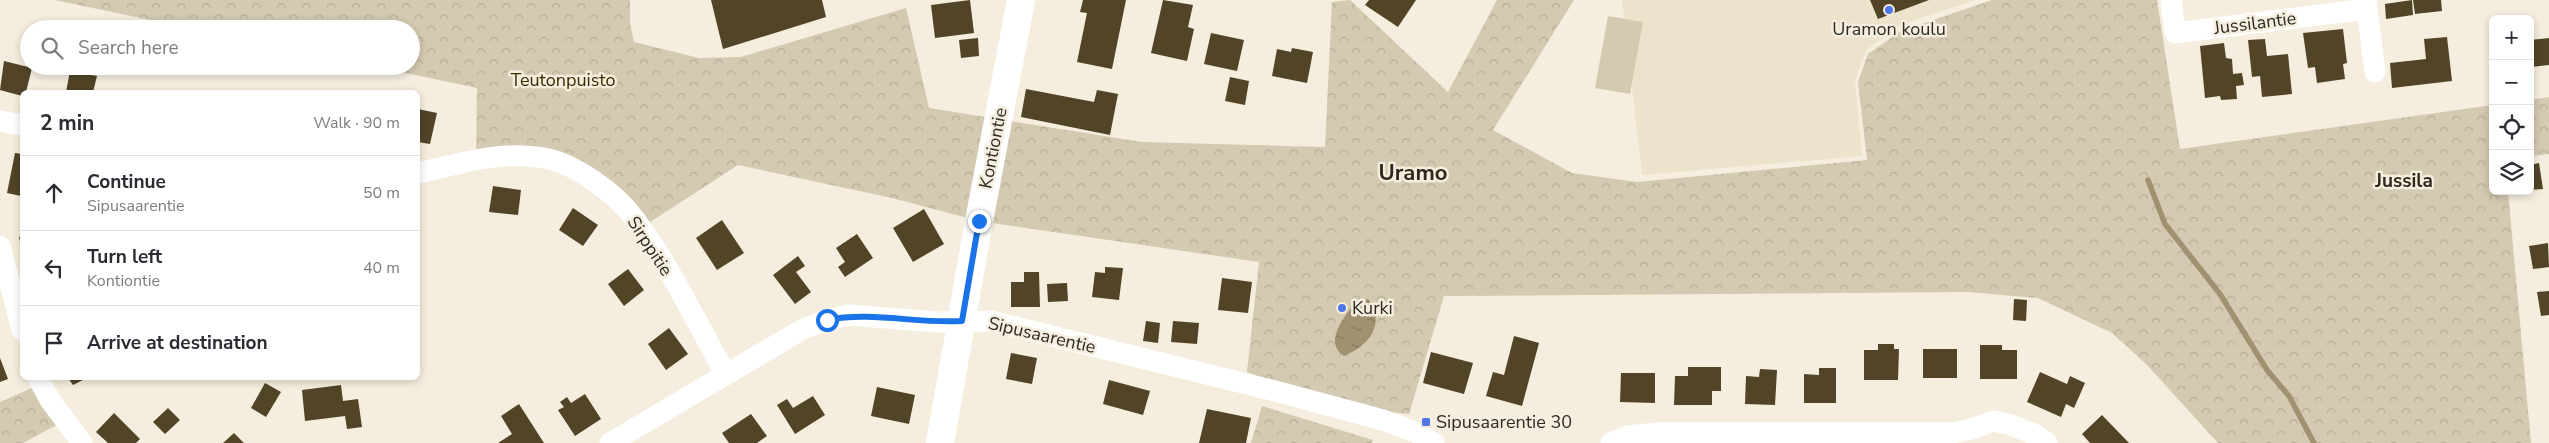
<!DOCTYPE html>
<html lang="en">
<head>
<meta charset="utf-8">
<style>
  :root { --surface:#fff; --page:#f2f2f3; --text:#2b2b33; --muted:#7c7c81; --line:#e1e1e2 }
  body { margin:0; font-family:"Nunito Sans",sans-serif; background:var(--page); color:var(--text) }
  .controls { position:absolute; right:15px; top:15px; display:grid; overflow:hidden; border-radius:8px; box-shadow:0 2px 8px #0003 }
  .controls button { width:45px; height:45px; display:grid; place-items:center; padding:0; border:0; border-bottom:1px solid var(--line); background:var(--surface); color:var(--text); font:25px sans-serif }
  .stop { position:absolute; width:15px; height:15px; margin:-11px; border:4px solid #1a73e8; border-radius:50%; background:#fff }
  .stop.end { background:#1a73e8; border-color:#fff; box-shadow:0 1px 5px #0008 }
  .list { margin:0; padding:0; list-style:none }
  h2 { display:flex; justify-content:space-between; align-items:center; height:65px; margin:0; padding:0 20px; font-size:21px }
  h2 small { font-size:16px; font-weight:400; color:var(--muted) }
  .list li { display:grid; grid-template-columns:32px 1fr auto; gap:15px; align-items:center; box-sizing:border-box; height:75px; padding:0 20px; border-top:1px solid var(--line) }
  .list b { display:block; font-size:19px; white-space:nowrap }
  .list p { margin:0; font-size:16px; white-space:nowrap; color:var(--muted) }
  .list em { font-size:16px; font-style:normal; color:var(--muted) }
  .icon { flex:none; width:28px; height:28px; fill:none; stroke:currentColor; stroke-width:2; stroke-linecap:round; stroke-linejoin:round }
  .map { position:relative; flex:none; width:2549px; height:443px; overflow:hidden }
  .search { position:absolute; background:var(--surface); box-shadow:0 2px 8px #0003; left:20px; top:20px; width:400px; height:55px; display:flex; align-items:center; gap:12px; box-sizing:border-box; padding:0 18px; border-radius:28px; color:var(--muted); font-size:19px }
  .panel { position:absolute; background:var(--surface); box-shadow:0 2px 8px #0003; left:20px; top:90px; width:400px; height:290px; border-radius:8px }
  .map>svg:first-child { display:block }
  .built { fill:#ede3cd }
  .park { fill:url(#park-crowns) }
  .pitch { fill:#d4c9b1 }
  .water { fill:url(#water-ripples) }
  .lines { fill:none; stroke-linecap:round; stroke-linejoin:round }
  .stream { stroke:#a09171; stroke-width:5.5 }
  .building { fill:#514427 }
  .minor { stroke:#fff; stroke-width:21 }
  .tertiary { stroke:#fff; stroke-width:28 }
  .route { stroke:#1a73e8; stroke-width:6 }
  .poi-dot { fill:#4f77ea; stroke:#f5eede; stroke-width:2 }
  .labels { text-anchor:middle; stroke-width:5; stroke-linejoin:round; paint-order:stroke }
  .street-label { font-size:18px; fill:#2d2b25; stroke:#f5eede }
  .poi-label { font-size:18px; fill:#2d2b25; stroke:#f5eede; text-anchor:start }
  .park-label { font-size:18px; fill:#3b2b00; stroke:#f5eede }
  .neighbourhood-label { font-size:19px; font-weight:bold; fill:#2e291c; stroke:#f5eede }
  .district-label { font-size:22px; font-weight:bold; fill:#2e291c; stroke:#f5eede }
</style>
</head>
<body>
<div class="map">
<svg width="2549" height="443" viewBox="0 0 2549 443">
  <defs>
    <pattern id="park-crowns" width="20" height="18" patternUnits="userSpaceOnUse" patternTransform="scale(1.25)"><rect width="20" height="18" fill="#d4c9b1"/><path d="M2 6a3 3 0 1 1 6 0M12 15a3 3 0 1 1 6 0" fill="none" stroke="#b6ad98"/></pattern>
    <pattern id="water-ripples" width="26" height="14" patternUnits="userSpaceOnUse" patternTransform="scale(1.25)"><rect width="26" height="14" fill="#a09171"/><path d="M2 4q2-2 4 0t4 0M15 11q2-2 4 0t4 0" fill="none" stroke="#83775d"/></pattern>
  </defs>
  <rect width="100%" height="100%" fill="#f5eede"/>
  <path class="built" d="M1622,0H1976L1902,24L1866,50L1855,81L1862,156L1642,175Z"/>
  <path class="park" d="M55,0H630V23L634,42L699,58L741,57L906,8L929,108L1142,142L1325,147L1332,2L1350,0L1448,92L1497,0H1574L1493,130L1572,173L1637,182L1867,160L1858,82L1868,54L1901,31L1992,0H2157L2180,149L2493,105V191H2508L2531,443H2218L2147,365L2112,333L2038,298L1969,292L1444,296L1409,414C1359,410 1293,389 1247,372L1259,262L979,221L892,198L738,165L641,228L566,166L476,160L477,88L373,66H411V29H193Z
    M2549,97V154L2530,156V100Z
    M41,384L64,421L23,443H0V402Z
    M1262,406L1373,440L1372,443H1251Z"/>
  <path class="pitch" d="M1608,16L1643,22L1630,94L1595,88Z"/>
  <path class="water" d="M1368,299C1387,324 1368,346 1344,356C1322,342 1346,314 1357,301Z"/>
  <g class="lines">
    <path class="stream" d="M2148,180L2165,224L2220,294L2267,370L2289,396L2314,443"/>
  </g>
  <path class="building" d="M711,0H822L826,17L723,49Z
    M970,0L974,33L935,38L931,5Z
    M1083,0H1126L1112,69L1077,62L1087,13L1080,12Z
    M1163,0L1193,5L1188,27L1194,29L1187,61L1151,53Z
    M1369,0H1416L1398,27L1365,5Z
    M1870,0H1929L1878,19Z
    M2412,0L2413,15L2386,19L2385,4Z
    M2413,0H2441L2442,11L2415,14Z
    M2343,29L2347,63L2343,64L2345,79L2317,83L2315,67L2308,68L2303,33Z
    M1211,33L1244,40L1237,71L1204,64Z
    M2447,37L2452,81L2392,88L2390,63L2426,59L2424,39Z
    M978,38L979,56L961,58L959,40Z
    M2549,38V65L2531,67L2530,40Z
    M2265,39L2267,56L2288,54L2292,94L2262,97L2260,76L2252,77L2248,40Z
    M2224,43L2226,58L2232,59L2233,74L2242,73L2244,85L2236,86L2237,99L2221,100L2220,96L2205,98L2200,46Z
    M1292,48L1313,52L1307,83L1272,76L1277,49L1291,52Z
    M4,61L32,68L26,92H22V96L0,90Z
    M70,71L97,76L93,92H66Z
    M1230,77L1249,81L1245,105L1225,101Z
    M1026,89L1094,102L1097,90L1118,94L1110,135L1021,117Z
    M418,109L437,113L430,144L418,142Z
    M15,153L22,154L21,196L7,193Z
    M2539,163L2543,189L2530,190V165Z
    M493,186L521,190L518,215L489,212Z
    M573,208L598,225L583,246L559,230Z
    M924,209L944,244L913,262L893,228Z
    M722,220L744,253L717,270L696,238Z
    M857,234L873,258L845,277L838,267L845,262L836,248Z
    M22,236V251L19,237Z
    M2548,243L2549,267L2533,269L2529,246Z
    M798,256L805,266L796,272L811,292L795,304L773,275Z
    M1105,267L1123,268L1119,300L1092,297L1095,272L1105,273Z
    M628,269L644,290L624,306L608,284Z
    M1024,272H1039L1040,307H1011V282H1024Z
    M1222,278L1252,282L1248,313L1218,310Z
    M1067,283L1068,301L1048,302L1047,284Z
    M2549,291V315L2541,316L2537,292Z
    M2014,299L2027,300L2026,321L2013,320Z
    M1146,321L1160,323L1158,343L1143,341Z
    M1173,321L1199,323L1197,344L1171,342Z
    M669,328L688,354L666,370L648,344Z
    M1514,336L1539,343L1522,406L1486,396L1493,372L1504,375Z
    M1878,344H1894V349H1899L1898,380H1864V350H1878Z
    M1980,345H2002V350H2017V379H1980Z
    M1923,349H1957V378H1923Z
    M1431,352L1473,363L1464,394L1423,383Z
    M1011,353L1037,358L1032,384L1006,379Z
    M0,358L8,379L0,382Z
    M1688,367H1721V391H1712V405H1674L1675,376H1688Z
    M1819,368H1836V403H1804V374L1819,375Z
    M1760,369L1777,370L1775,405L1745,404L1746,376L1759,377Z
    M2040,372L2067,384L2070,376L2085,383L2074,408L2066,404L2061,417L2027,402Z
    M1621,373H1655V403L1620,402Z
    M68,378H87L73,385Z
    M1109,380L1150,391L1143,415L1103,404Z
    M265,383L281,392L266,417L251,408Z
    M341,385L343,401L358,399L362,427L347,429L345,416L305,421L302,390Z
    M877,387L915,395L909,424L871,416Z
    M585,394L601,419L575,436L558,410L564,407L560,402L567,397L571,403Z
    M813,396L825,415L795,434L777,405L787,399L793,408Z
    M519,404L544,443H498L512,434L501,416Z
    M168,408L180,420L165,434L153,422Z
    M1207,409L1251,418L1246,443H1199Z
    M114,413L140,439L136,443H108L96,432Z
    M751,414L767,436L757,443H729L722,433Z
    M2102,415L2129,443H2090L2082,434Z
    M234,433L244,443H223Z"/>
  <g class="lines">
    <path class="minor" d="M2171,0L2175,33L2367,9L2366,0
      M2367,9L2375,72
      M0,121L22,125
      M418,173C458,164 502,150 544,158C575,163 616,194 634,218C670,266 697,323 726,375
      M0,246L22,330
      M38,378L50,400L82,443
      M610,443L803,329L827,320L848,315L937,322L991,321L1275,391L1383,420L1415,432L1434,443
      M1611,443L1627,436L1657,433H1952L1972,429L1993,421L2011,425L2036,435L2047,443"/>
    <path class="tertiary" d="M940,443L979,221L1021,0"/>
  </g>
  <g class="lines">
    <path class="route" d="M827,320C872,311 917,324 962,321L979,221"/>
  </g>
  <g class="poi-dot">
    <circle cx="1889" cy="10" r="5"/>
    <circle cx="1342" cy="308" r="5"/>
    <rect x="1421" y="417" width="10" height="10" rx="2.5"/>
  </g>
  <g class="labels">
    <g class="street-label">
      <text transform="translate(2255 23) rotate(-7)" y="6">Jussilantie</text>
      <text transform="translate(993 148) rotate(-79)" y="6">Kontiontie</text>
      <text transform="translate(650 246) rotate(57)" y="6">Sirppitie</text>
      <text transform="translate(1042 335) rotate(13)" y="6">Sipusaarentie</text>
    </g>
    <g class="poi-label">
      <text x="1889" y="35" text-anchor="middle">Uramon koulu</text>
      <text x="1352" y="314">Kurki</text>
      <text x="1436" y="428">Sipusaarentie 30</text>
    </g>
    <g class="park-label">
      <text x="563" y="86">Teutonpuisto</text>
    </g>
    <g class="neighbourhood-label">
      <text x="2404" y="187">Jussila</text>
    </g>
    <g class="district-label">
      <text x="1413" y="180">Uramo</text>
    </g>
  </g>
</svg>
<div class="controls">
<button>+</button>
<button>−</button>
<button><svg class="icon" aria-label="locate" viewBox="0 0 24 24"><circle cx="12" cy="12" r="6"/><path d="M12 2v4M12 18v4M2 12h4M18 12h4"/></svg></button>
<button><svg class="icon" aria-label="layers" viewBox="0 0 24 24"><path d="M12 4l9 5-9 5-9-5zM3 14l9 5 9-5"/></svg></button>
</div>
<div class="stop" style="left:827px;top:320px"></div>
<div class="stop end" style="left:979px;top:221px"></div>
<div class="search"><svg class="icon" aria-label="search" viewBox="0 0 24 24"><circle cx="10" cy="10" r="6"/><path d="M15 15l6 6"/></svg>Search here</div>
<section class="panel">
<h2>2 min<small>Walk · 90 m</small></h2>
<ul class="list">
<li><svg class="icon" aria-label="ahead" viewBox="0 0 24 24"><path d="M12 20V5M6 11l6-6 6 6"/></svg><div><b>Continue</b><p>Sipusaarentie</p></div><em>50 m</em></li>
<li><svg class="icon" aria-label="left" viewBox="0 0 24 24"><path d="M17 20v-9H6M10 6l-5 5 5 5"/></svg><div><b>Turn left</b><p>Kontiontie</p></div><em>40 m</em></li>
<li><svg class="icon" aria-label="arrive" viewBox="0 0 24 24"><path d="M6 21V4h12l-3 4 3 4H6"/></svg><div><b>Arrive at destination</b></div></li>
</ul>
</section>
</div>
</body>
</html>
